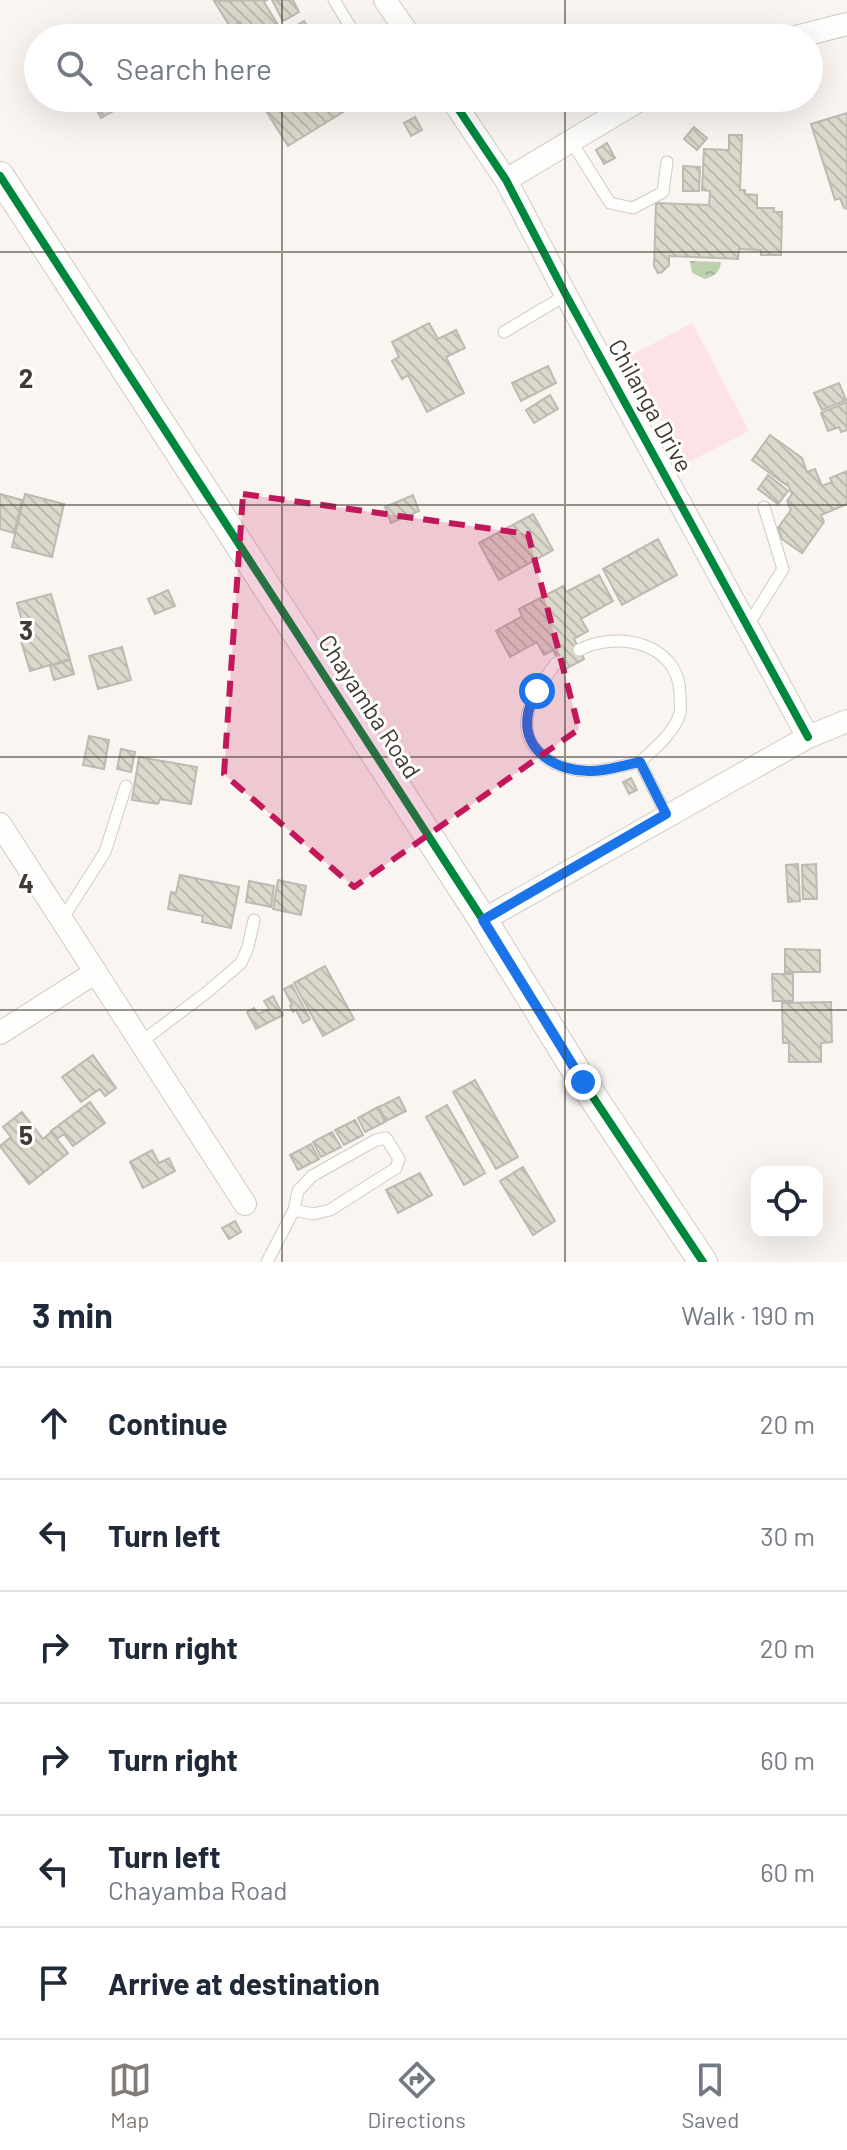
<!DOCTYPE html>
<html lang="en">
<head>
<meta charset="utf-8">
<style>
  :root { --surface:#fff; --page:#f2f2f3; --text:#1f2937; --muted:#747a83; --line:#e0e1e3; --accent:#827b75 }
  body { margin:0; font-family:Barlow,sans-serif; background:var(--page); color:var(--text) }
  .controls { position:absolute; right:24px; bottom:24px; display:grid; overflow:hidden; border-radius:16px; box-shadow:0 8px 32px #0002 }
  .controls button { width:72px; height:72px; display:grid; place-items:center; padding:0; border:0; border-bottom:2px solid var(--line); background:var(--surface); color:var(--text); font:40px sans-serif }
  .stop { position:absolute; width:24px; height:24px; margin:-18px; border:6px solid #1a73e8; border-radius:50%; background:#fff }
  .stop.end { background:#1a73e8; border-color:#fff; box-shadow:0 2px 8px #0008 }
  .list { margin:0; padding:0; list-style:none }
  h2 { display:flex; justify-content:space-between; align-items:center; height:104px; margin:0; padding:0 32px; font-size:34px }
  h2 small { font-size:26px; font-weight:400; color:var(--muted) }
  .list li { display:grid; grid-template-columns:52px 1fr auto; gap:24px; align-items:center; box-sizing:border-box; height:112px; padding:0 32px; border-top:2px solid var(--line) }
  .list b { display:block; font-size:30px; white-space:nowrap }
  .list p { margin:0; font-size:26px; white-space:nowrap; color:var(--muted) }
  .list em { font-size:26px; font-style:normal; color:var(--muted) }
  .icon { flex:none; width:44px; height:44px; fill:none; stroke:currentColor; stroke-width:2; stroke-linecap:round; stroke-linejoin:round }
  .map { position:relative; flex:none; width:847px; height:1262px; overflow:hidden }
  .search { position:absolute; background:var(--surface); box-shadow:0 8px 32px #0002; left:24px; right:24px; top:24px; height:88px; display:flex; align-items:center; gap:20px; box-sizing:border-box; padding:0 28px; border-radius:44px; color:var(--muted); font-size:30px }
  .sheet { height:776px; background:var(--surface) }
  nav { display:flex; justify-content:space-around; align-items:center; box-sizing:border-box; height:112px; border-top:2px solid var(--line); background:var(--surface); font-size:22px; color:var(--muted) }
  nav a { display:grid; justify-items:center; gap:4px }
  nav .on { color:var(--accent) }
  .map>svg:first-child { display:block }
  .pitch { fill:#fde2e7 }
  .water { fill:url(#water-ripples) }
  .building { fill:url(#building-back-hatch); stroke:#bcbab3; stroke-width:2 }
  .lines { fill:none; stroke-linecap:round; stroke-linejoin:round }
  .service-casing { stroke:#d1cbc6; stroke-width:13 }
  .minor-casing { stroke:#d1cbc6; stroke-width:24 }
  .tertiary-casing { stroke:#d1cbc6; stroke-width:30 }
  .service { stroke:#fefefd; stroke-width:11 }
  .minor { stroke:#fefefd; stroke-width:22 }
  .tertiary { stroke:#fefefd; stroke-width:28 }
  .cycleway-casing { stroke:#fff; stroke-width:13 }
  .cycleway { stroke:#00873e; stroke-width:8 }
  .route { stroke:#1a73e8; stroke-width:10 }
  .marked { fill:#c2185b; fill-opacity:0.2; stroke:#c2185b; stroke-width:6; stroke-dasharray:16 10; stroke-linejoin:round }
  .grid { fill:none; stroke:#423a32; stroke-width:2; stroke-opacity:0.55 }
  .labels { text-anchor:middle; stroke-width:6; stroke-linejoin:round; paint-order:stroke }
  .street-label { font-size:24px; fill:#423a32; stroke:#fff }
  .grid-label { font-size:26px; text-anchor:middle; font-weight:bold; fill:#423a32; stroke:#fff; stroke-width:6; stroke-linejoin:round; paint-order:stroke }
</style>
</head>
<body>
<div class="map">
<svg width="847" height="1262" viewBox="0 0 847 1262">
  <defs>
    <pattern id="water-ripples" width="26" height="14" patternUnits="userSpaceOnUse" patternTransform="scale(2)"><rect width="26" height="14" fill="#bed1ae"/><path d="M2 4q2-2 4 0t4 0M15 11q2-2 4 0t4 0" fill="none" stroke="#a4b496"/></pattern>
    <pattern id="building-back-hatch" width="6" height="6" patternUnits="userSpaceOnUse" patternTransform="scale(2)"><rect width="6" height="6" fill="#dcd8cb"/><path d="M-1 5l2 2M0 0l6 6M5-1l2 2" fill="none" stroke="#bebaaf"/></pattern>
  </defs>
  <rect width="100%" height="100%" fill="#faf5f1"/>
  <path class="pitch" d="M692,323L749,431L685,464L628,357Z"/>
  <path class="water" d="M690,261L721,262C720,272 715,276 705,279L692,273Z"/>
  <path class="building" d="M267,0L264,2L278,25L257,38H250L240,22L231,28L214,1Z
    M272,0H293L299,12L283,21Z
    M304,21L315,38H276Z
    M90,98H126L123,100L126,104L101,118Z
    M258,98H352L356,104L288,146Z
    M847,113V209L844,208L840,198L835,200L811,124Z
    M415,117L422,130L411,136L404,123Z
    M694,127L707,138L697,150L684,139Z
    M729,135H742L740,190H745V194L757,195V208H774V212H782L781,255H761V250L739,249L738,259L669,256V265L662,272L658,273L654,266L656,203L709,205L710,191L702,190L704,149L729,150Z
    M607,143L615,158L604,164L596,150Z
    M683,166L700,167L699,191H683Z
    M429,323L438,339L456,330L465,348L446,357L464,393L427,412L408,375L402,379L392,361L399,357L392,342Z
    M548,366L556,383L521,401L512,383Z
    M839,383L846,400L822,410L814,393Z
    M550,395L558,409L534,423L526,410Z
    M847,402V430L841,432L839,427L828,431L821,413Z
    M770,435L802,458L807,472L815,469L822,486L832,482L830,478L847,471V504L821,515L824,522L802,553L782,539L778,528L791,510L787,501L792,494L787,483L786,485L752,460Z
    M768,475L788,491L778,504L758,489Z
    M0,494L22,500L14,533L0,529Z
    M25,494L64,504L52,557L12,547Z
    M413,495L419,511L391,523L385,507Z
    M533,514L553,550L499,580L479,543Z
    M658,539L677,575L622,605L603,569Z
    M599,575L613,601L581,619L588,631L574,639L584,659L564,670L553,650L544,655L537,642L510,657L496,631L522,616L519,609L563,586L566,592Z
    M168,590L175,606L155,614L148,599Z
    M51,594L70,659L30,671L19,634L25,632L17,603Z
    M122,647L131,680L98,689L89,656Z
    M70,660L74,674L54,680L50,666Z
    M89,736L109,740L104,769L83,765Z
    M121,749L135,752L131,772L117,769Z
    M139,757L197,767L191,804L160,799L158,804L132,800Z
    M631,778L637,790L629,794L623,782Z
    M798,864L800,901L788,902L786,865Z
    M816,864L817,899H803L802,865Z
    M180,875L239,887L231,928L202,922L203,916L168,909L171,892L176,893Z
    M278,880L306,886L301,915L273,909Z
    M249,881L274,886L271,907L246,902Z
    M785,949L820,950V972H785Z
    M325,966L354,1019L323,1036L294,983Z
    M772,974H793V1001H773Z
    M292,985L310,1019L303,1023L296,1010L293,1012L290,1006L292,1005L284,989Z
    M273,996L283,1015L256,1029L247,1012L254,1008L258,1014L269,1009L264,1001Z
    M831,1002L832,1042L821,1043V1062H789V1043H783L782,1003Z
    M93,1055L116,1088L105,1096L100,1089L81,1102L62,1077Z
    M475,1080L518,1157L496,1169L453,1092Z
    M399,1097L406,1111L386,1121L379,1107Z
    M90,1102L105,1123L73,1146L64,1134L57,1139L51,1131Z
    M447,1105L485,1173L464,1185L426,1117Z
    M378,1107L385,1122L365,1132L358,1118Z
    M22,1112L43,1139L51,1132L68,1153L29,1184L0,1146L11,1137L3,1127Z
    M355,1120L363,1135L344,1145L335,1130Z
    M332,1132L341,1147L321,1157L313,1142Z
    M311,1144L319,1159L298,1170L290,1155Z
    M152,1150L159,1163L169,1158L175,1171L143,1188L130,1162Z
    M523,1167L555,1221L533,1235L500,1181Z
    M420,1173L432,1195L398,1213L386,1190Z
    M235,1221L241,1232L229,1239L222,1228Z"/>
  <g class="lines">
    <g class="service-casing">
      <path id="service" d="M334,0L353,31
        M571,141L610,203L633,208L663,192L667,162
        M504,332L566,295
        M748,625L783,569L764,507
        M579,650C618,630 679,643 680,694C680,700 681,708 680,713C674,733 655,748 640,762L666,814
        M559,662L555,664C545,679 532,695 528,713C519,751 558,772 591,771C607,771 624,765 640,762
        M63,918L105,852L126,786
        M141,1042L206,993L241,963L248,947L254,920
        M267,1262L294,1210L298,1191L312,1176L376,1140L386,1138L399,1159L396,1168L330,1210L313,1214L294,1210"/>
    </g>
    <g class="minor-casing">
      <path id="minor" d="M385,0L411,38
        M792,38L847,24
        M451,98L506,180L566,295L808,737
        M506,180L643,98
        M0,824L245,1204
        M483,920L808,737L847,721
        M0,1033L96,972"/>
    </g>
    <g class="tertiary-casing">
      <path id="tertiary" d="M0,176L483,920L583,1082L703,1262"/>
    </g>
    <use href="#service" class="service"/>
    <use href="#minor" class="minor"/>
    <use href="#tertiary" class="tertiary"/>
    <g class="cycleway-casing">
      <path id="cycleway" d="M451,98L506,180L566,295L808,737
        M0,176L483,920L583,1082L703,1262"/>
    </g>
    <use href="#cycleway" class="cycleway"/>
  </g>
  <g class="lines">
    <path class="route" d="M537,691C534,698 529,706 528,714C521,752 559,772 591,771C607,771 624,765 640,762L666,814L483,920L583,1082"/>
  </g>
  <path class="marked" d="M243,494L528,534L579,729L354,887L224,774Z"/>
  <path class="grid" d="M282,0V38M565,0V38M282,98V1262M565,98V1262M0,252H847M0,505H847M0,757H847M0,1010H847"/>
  <g class="labels">
    <g class="street-label">
      <text transform="translate(650 406) rotate(61)" y="8">Chilanga Drive</text>
      <text transform="translate(369 707) rotate(57)" y="8">Chayamba Road</text>
    </g>
  </g>
  <g class="grid-label">
    <text x="26" y="388">2</text>
    <text x="26" y="640">3</text>
    <text x="26" y="893">4</text>
    <text x="26" y="1145">5</text>
  </g>
</svg>
<div class="controls">
<button><svg class="icon" aria-label="locate" viewBox="0 0 24 24"><circle cx="12" cy="12" r="6"/><path d="M12 2v4M12 18v4M2 12h4M18 12h4"/></svg></button>
</div>
<div class="stop" style="left:537px;top:691px"></div>
<div class="stop end" style="left:583px;top:1082px"></div>
<div class="search"><svg class="icon" aria-label="search" viewBox="0 0 24 24"><circle cx="10" cy="10" r="6"/><path d="M15 15l6 6"/></svg>Search here</div>
</div>
<section class="sheet">
<h2>3 min<small>Walk · 190 m</small></h2>
<ul class="list">
<li><svg class="icon" aria-label="ahead" viewBox="0 0 24 24"><path d="M12 20V5M6 11l6-6 6 6"/></svg><div><b>Continue</b></div><em>20 m</em></li>
<li><svg class="icon" aria-label="left" viewBox="0 0 24 24"><path d="M17 20v-9H6M10 6l-5 5 5 5"/></svg><div><b>Turn left</b></div><em>30 m</em></li>
<li><svg class="icon" aria-label="right" viewBox="0 0 24 24"><path d="M7 20v-9h11M14 6l5 5-5 5"/></svg><div><b>Turn right</b></div><em>20 m</em></li>
<li><svg class="icon" aria-label="right" viewBox="0 0 24 24"><path d="M7 20v-9h11M14 6l5 5-5 5"/></svg><div><b>Turn right</b></div><em>60 m</em></li>
<li><svg class="icon" aria-label="left" viewBox="0 0 24 24"><path d="M17 20v-9H6M10 6l-5 5 5 5"/></svg><div><b>Turn left</b><p>Chayamba Road</p></div><em>60 m</em></li>
<li><svg class="icon" aria-label="arrive" viewBox="0 0 24 24"><path d="M6 21V4h12l-3 4 3 4H6"/></svg><div><b>Arrive at destination</b></div></li>
</ul>
</section>
<nav>
<a class="on"><svg class="icon" aria-label="map" viewBox="0 0 24 24"><path d="M3 6l6-2 6 2 6-2v14l-6 2-6-2-6 2zM9 4v14M15 6v14"/></svg>Map</a>
<a><svg class="icon" aria-label="directions" viewBox="0 0 24 24"><path d="M12 3l9 9-9 9-9-9zM9 14v-3h6M13 9l2 2-2 2"/></svg>Directions</a>
<a><svg class="icon" aria-label="saved" viewBox="0 0 24 24"><path d="M7 4h10v16l-5-4-5 4z"/></svg>Saved</a>
</nav>
</body>
</html>
